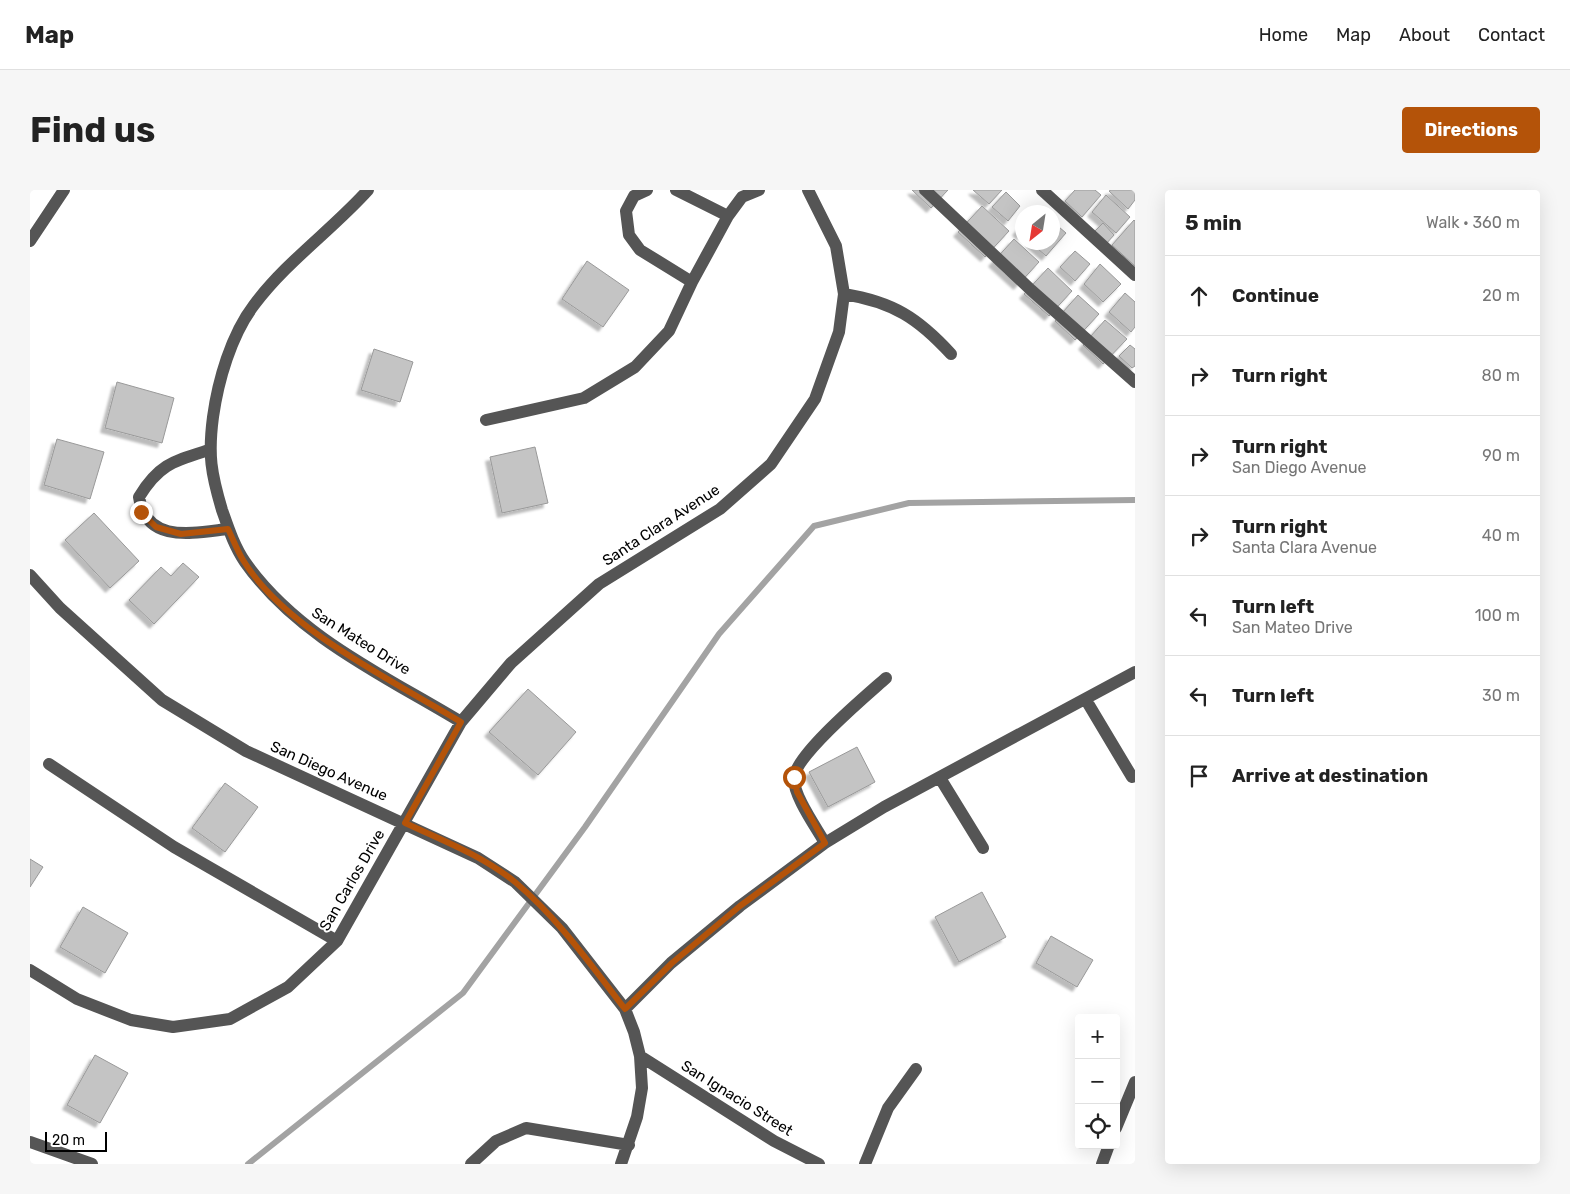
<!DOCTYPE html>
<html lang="en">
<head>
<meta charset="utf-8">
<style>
  :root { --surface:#fff; --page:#f6f6f6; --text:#222; --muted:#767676; --line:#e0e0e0; --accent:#b45309 }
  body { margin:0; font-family:Rubik,sans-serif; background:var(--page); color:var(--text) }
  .controls { position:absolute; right:15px; bottom:15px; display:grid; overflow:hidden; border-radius:5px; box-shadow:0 5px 20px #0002 }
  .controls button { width:45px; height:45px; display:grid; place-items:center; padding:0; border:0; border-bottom:1px solid var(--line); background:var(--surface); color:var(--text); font:25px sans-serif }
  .compass { position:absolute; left:985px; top:15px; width:45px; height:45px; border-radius:50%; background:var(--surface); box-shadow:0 5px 20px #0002; rotate:210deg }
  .scale { position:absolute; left:15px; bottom:12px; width:62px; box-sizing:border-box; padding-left:5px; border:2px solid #000; border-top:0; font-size:14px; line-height:18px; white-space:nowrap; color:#000; -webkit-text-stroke:4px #fff; paint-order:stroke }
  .stop { position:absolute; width:15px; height:15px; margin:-11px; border:4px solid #b45309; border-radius:50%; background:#fff }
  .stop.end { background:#b45309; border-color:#fff; box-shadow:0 1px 5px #0008 }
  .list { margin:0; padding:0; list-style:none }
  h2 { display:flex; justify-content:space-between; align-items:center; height:65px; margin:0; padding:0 20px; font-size:21px }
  h2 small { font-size:16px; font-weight:400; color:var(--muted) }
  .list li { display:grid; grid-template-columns:32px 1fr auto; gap:15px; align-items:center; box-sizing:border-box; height:80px; padding:0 20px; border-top:1px solid var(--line) }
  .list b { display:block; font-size:19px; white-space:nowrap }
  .list p { margin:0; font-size:16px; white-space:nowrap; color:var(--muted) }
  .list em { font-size:16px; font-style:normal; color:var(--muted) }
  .icon { flex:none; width:28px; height:28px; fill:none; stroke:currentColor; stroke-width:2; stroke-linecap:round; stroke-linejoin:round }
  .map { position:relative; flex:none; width:1105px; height:974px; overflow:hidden; border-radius:5px }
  header { display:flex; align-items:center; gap:30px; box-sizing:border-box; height:70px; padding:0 25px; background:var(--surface); border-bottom:1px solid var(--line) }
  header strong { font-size:24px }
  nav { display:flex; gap:28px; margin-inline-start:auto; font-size:18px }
  .intro { display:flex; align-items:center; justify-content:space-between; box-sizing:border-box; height:120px; padding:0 30px }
  h1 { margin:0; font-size:35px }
  .button { padding:12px 22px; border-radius:5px; background:var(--accent); color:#fff; font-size:18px; font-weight:700 }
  main { display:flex; gap:30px; padding:0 30px }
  aside { flex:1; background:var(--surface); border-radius:5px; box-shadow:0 5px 20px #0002 }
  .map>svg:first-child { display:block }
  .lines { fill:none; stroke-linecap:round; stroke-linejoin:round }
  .stream { stroke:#a3a3a3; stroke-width:6 }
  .building { fill:#c4c4c4; stroke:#999; filter:url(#shadow) }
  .minor { stroke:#555; stroke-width:12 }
  .route { stroke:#b45309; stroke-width:6 }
  .labels { text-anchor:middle; stroke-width:4; stroke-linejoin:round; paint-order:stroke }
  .street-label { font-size:15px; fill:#000; stroke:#fff }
</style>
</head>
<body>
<header>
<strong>Map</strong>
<nav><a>Home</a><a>Map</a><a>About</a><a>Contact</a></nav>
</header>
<div class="intro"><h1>Find us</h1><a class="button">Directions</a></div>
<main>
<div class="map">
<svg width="1105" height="974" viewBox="0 0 1105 974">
  <defs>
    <filter id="shadow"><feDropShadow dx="-4.5" dy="4.5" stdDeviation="1" flood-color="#0004"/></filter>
  </defs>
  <rect width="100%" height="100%" fill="#fff"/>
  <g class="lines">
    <path class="stream" d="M218,974L433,803L555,637L689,444L784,336L879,313L1105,310"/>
  </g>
  <path class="building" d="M882,0H918L901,18Z
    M943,0H972L959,14Z
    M1045,0H1065L1071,5L1052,27L1035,11Z
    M1081,0H1105V10L1098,19L1079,1Z
    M976,2L990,16L978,31L962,17Z
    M1076,5L1100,27L1086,43L1062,22Z
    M952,16L979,41L955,67L928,42Z
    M1104,30L1105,31V76L1082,55Z
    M1022,31L1036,43L1016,66L1000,52H1022Z
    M1073,33L1084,45L1076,54L1064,42Z
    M992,35V46L987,41Z
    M984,49L1009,72L988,95L963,72Z
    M1045,61L1060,74L1045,91L1030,77Z
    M557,71L599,100L573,137L532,109Z
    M1070,74L1091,94L1073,112L1054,94Z
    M1018,78L1042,101L1019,126L994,104Z
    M1095,103L1105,112V137L1101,142L1079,122Z
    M1048,105L1069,124L1045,150L1025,131Z
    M1075,130L1097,149L1073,174L1053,155Z
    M1100,155L1105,159V176L1102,178L1089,166Z
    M344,159L383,172L370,212L331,200Z
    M87,192L144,208L132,253L75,238Z
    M27,249L74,262L60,309L14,295Z
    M505,257L518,313L472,323L460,267Z
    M64,323L109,371L80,398L35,350Z
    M153,373L169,387L124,434L99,410L131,377L141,386Z
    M498,499L546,542L508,585L459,542Z
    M827,557L845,592L798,617L779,582Z
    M195,593L228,617L195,662L162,638Z
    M0,669L13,677L0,697Z
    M952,702L976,747L929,772L905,727Z
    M53,717L98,743L75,783L30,757Z
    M1021,746L1063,770L1047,797L1006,773Z
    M65,865L98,883L70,933L37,915Z"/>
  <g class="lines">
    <path class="minor" d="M338,0C302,40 257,71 224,115C201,145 188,191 183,227C178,265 181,283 192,320C198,337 204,356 215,372C267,446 355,486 431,532
      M617,0L604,6L596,21L599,45L610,60L662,92
      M646,0L698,26
      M895,0L1001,100L1105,192
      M1012,0L1105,85
      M0,51L34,0
      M814,104C863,112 888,128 921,164
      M456,230L554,208L605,177L639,141L662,92L698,26L712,7L729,0
      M179,260C144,271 129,274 109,307C116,354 163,343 198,339
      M0,385L30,418L132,510L216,561L448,668L485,692L532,738L595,819L604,842L610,866L612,898L607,927L591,974
      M1056,510L1102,587
      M19,574L144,657L307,751
      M910,588L953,658
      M795,653C786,637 763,605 764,588C765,565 837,505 856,488
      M0,780L47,809L101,830L143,837L200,829L258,797L307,751L431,532L481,473L569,394L690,319L741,274L785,209L809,142L814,104L806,56L778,0
      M595,819L641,773L710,716L795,653L854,617L1105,482
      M610,866L744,951L789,974
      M1086,938L1105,892
      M0,952L62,974
      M441,974L466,951L496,938L599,955
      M835,974L858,918L886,879
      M1072,974L1079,955"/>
  </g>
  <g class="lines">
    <path class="route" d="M111,322L126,337L151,344L198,339C203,349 207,360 213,370C255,439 362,490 431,532L375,633C412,650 453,666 485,692C528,728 561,775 595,819L642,773L710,716L795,653L767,602L764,587"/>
  </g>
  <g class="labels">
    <g class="street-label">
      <text transform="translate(631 335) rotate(-33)" y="5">Santa Clara Avenue</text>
      <text transform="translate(331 451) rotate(32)" y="5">San Mateo Drive</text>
      <text transform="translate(299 581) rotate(24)" y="5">San Diego Avenue</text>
      <text transform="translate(322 690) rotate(-60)" y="5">San Carlos Drive</text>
      <text transform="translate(707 908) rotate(32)" y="5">San Ignacio Street</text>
    </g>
  </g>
</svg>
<div class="controls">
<button>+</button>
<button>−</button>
<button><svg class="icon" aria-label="locate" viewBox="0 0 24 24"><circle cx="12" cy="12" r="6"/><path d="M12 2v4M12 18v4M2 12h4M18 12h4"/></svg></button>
</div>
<svg class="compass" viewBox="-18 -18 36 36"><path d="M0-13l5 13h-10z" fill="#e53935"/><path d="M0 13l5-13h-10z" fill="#767676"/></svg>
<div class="scale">20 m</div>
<div class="stop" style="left:764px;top:587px"></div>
<div class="stop end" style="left:111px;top:322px"></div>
</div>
<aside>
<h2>5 min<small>Walk · 360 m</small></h2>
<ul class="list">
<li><svg class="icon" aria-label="ahead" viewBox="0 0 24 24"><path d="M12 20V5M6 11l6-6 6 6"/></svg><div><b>Continue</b></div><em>20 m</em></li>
<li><svg class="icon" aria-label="right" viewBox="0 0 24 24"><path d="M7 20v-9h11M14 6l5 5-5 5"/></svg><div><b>Turn right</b></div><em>80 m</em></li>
<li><svg class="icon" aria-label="right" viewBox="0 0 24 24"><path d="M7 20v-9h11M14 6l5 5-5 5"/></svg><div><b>Turn right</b><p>San Diego Avenue</p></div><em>90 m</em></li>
<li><svg class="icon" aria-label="right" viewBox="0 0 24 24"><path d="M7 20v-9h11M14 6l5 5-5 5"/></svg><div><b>Turn right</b><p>Santa Clara Avenue</p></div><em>40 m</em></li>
<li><svg class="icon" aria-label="left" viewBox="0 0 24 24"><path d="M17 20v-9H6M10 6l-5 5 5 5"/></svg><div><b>Turn left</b><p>San Mateo Drive</p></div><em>100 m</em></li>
<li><svg class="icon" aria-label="left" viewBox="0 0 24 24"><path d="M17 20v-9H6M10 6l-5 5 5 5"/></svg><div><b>Turn left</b></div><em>30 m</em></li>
<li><svg class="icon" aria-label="arrive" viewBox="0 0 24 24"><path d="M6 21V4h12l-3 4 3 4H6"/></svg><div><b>Arrive at destination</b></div></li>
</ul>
</aside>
</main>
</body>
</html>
